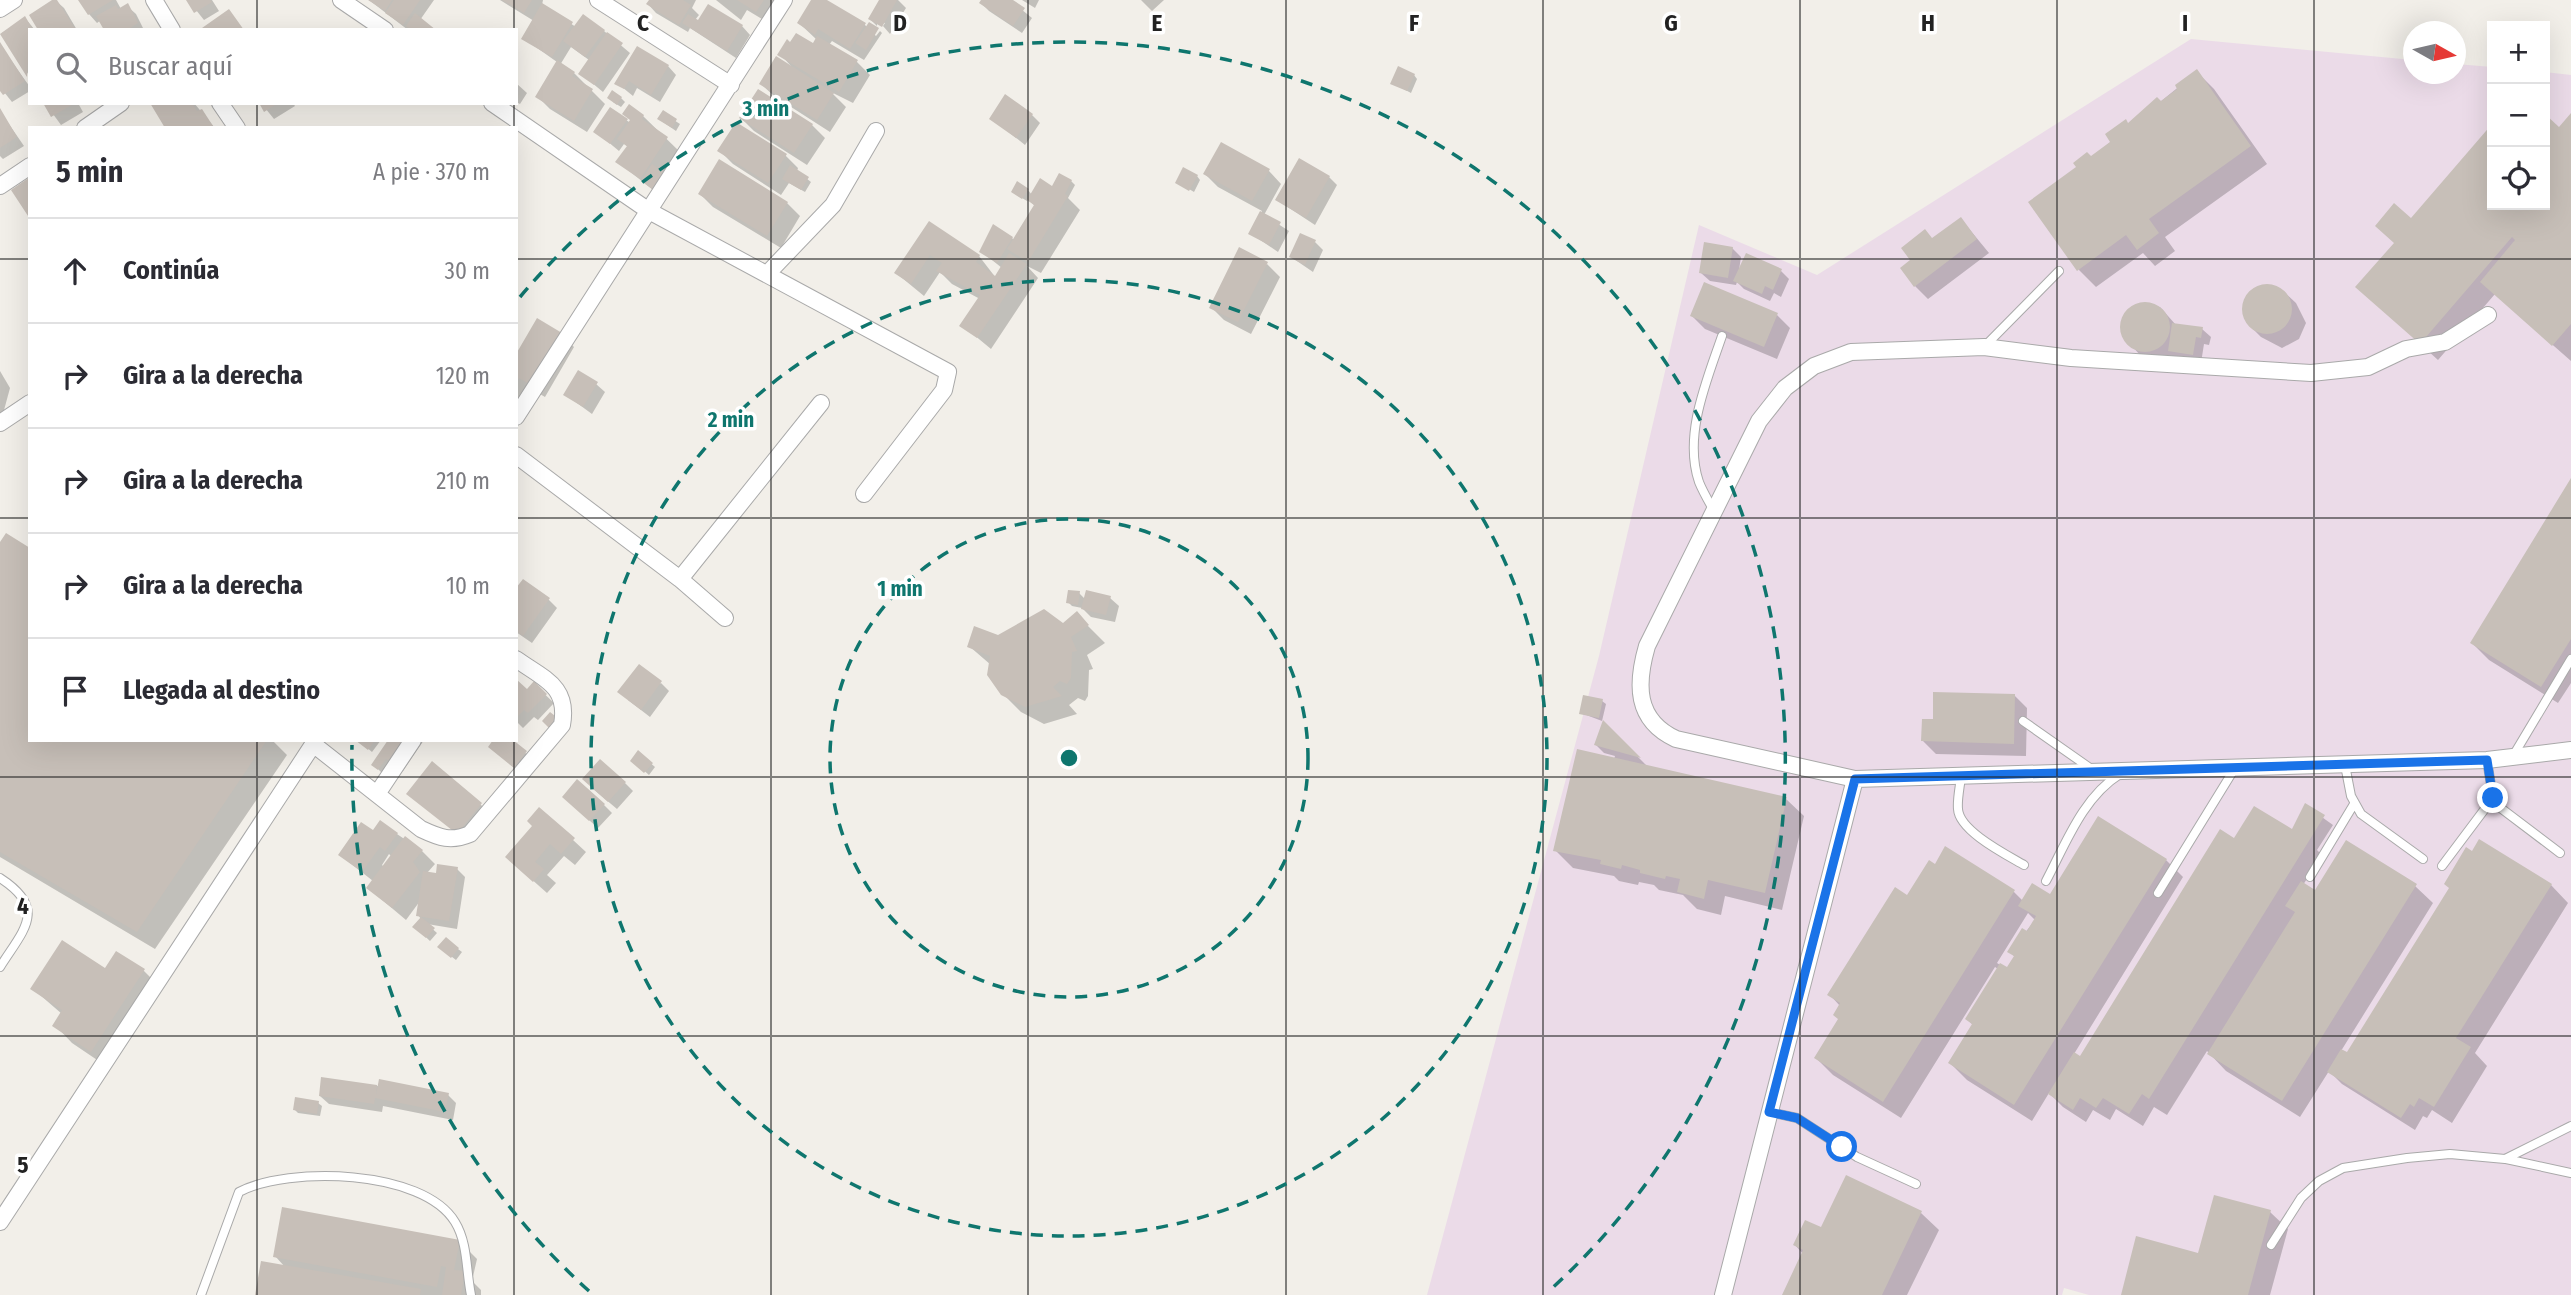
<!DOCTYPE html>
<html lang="es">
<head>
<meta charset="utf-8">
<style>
  :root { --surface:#fff; --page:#f2f2f3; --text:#2b2b33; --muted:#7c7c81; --line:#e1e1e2 }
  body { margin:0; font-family:"Fira Sans Condensed",sans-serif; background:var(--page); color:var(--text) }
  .controls { position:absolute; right:21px; top:21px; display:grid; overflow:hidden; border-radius:0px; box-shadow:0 7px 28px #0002 }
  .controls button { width:63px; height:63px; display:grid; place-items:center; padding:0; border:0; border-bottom:2px solid var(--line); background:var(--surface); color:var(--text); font:35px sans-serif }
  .compass { position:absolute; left:2403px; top:21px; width:63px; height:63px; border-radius:50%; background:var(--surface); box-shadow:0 7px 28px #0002; rotate:98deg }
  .stop { position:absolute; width:21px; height:21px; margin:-16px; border:5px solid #1a73e8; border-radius:50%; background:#fff }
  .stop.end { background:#1a73e8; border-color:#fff; box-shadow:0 2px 7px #0008 }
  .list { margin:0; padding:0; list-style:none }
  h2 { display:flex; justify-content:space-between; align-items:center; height:91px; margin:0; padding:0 28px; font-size:30px }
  h2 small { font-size:23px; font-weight:400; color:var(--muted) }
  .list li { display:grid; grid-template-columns:46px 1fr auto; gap:21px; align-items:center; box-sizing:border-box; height:105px; padding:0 28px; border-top:2px solid var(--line) }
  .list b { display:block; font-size:26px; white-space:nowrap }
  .list em { font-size:23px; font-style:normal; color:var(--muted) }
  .icon { flex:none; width:38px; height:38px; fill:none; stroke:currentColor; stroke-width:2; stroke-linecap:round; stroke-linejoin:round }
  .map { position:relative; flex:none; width:2571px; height:1295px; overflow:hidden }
  .search { position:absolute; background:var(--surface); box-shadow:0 7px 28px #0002; left:28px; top:28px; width:490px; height:77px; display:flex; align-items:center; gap:18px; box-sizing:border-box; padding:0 24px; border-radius:0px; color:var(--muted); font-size:26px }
  .panel { position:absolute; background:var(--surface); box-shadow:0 7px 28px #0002; left:28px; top:126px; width:490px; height:616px; border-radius:0px }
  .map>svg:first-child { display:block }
  .industrial { fill:#ebdbe8 }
  .shadow { fill:#0003; fill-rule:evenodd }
  .building { fill:#c7bfb8 }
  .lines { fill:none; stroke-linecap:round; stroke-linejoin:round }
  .lane-casing { stroke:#a9a9a9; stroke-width:10 }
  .street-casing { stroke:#a9a9a9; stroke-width:18 }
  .lane { stroke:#fff; stroke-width:8 }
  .street { stroke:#fff; stroke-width:16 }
  .route { stroke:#1a73e8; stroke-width:9 }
  .grid { fill:none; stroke:#222; stroke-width:2; stroke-opacity:0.55 }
  .ring { fill:none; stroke:#0f766e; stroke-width:3.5; stroke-dasharray:12 9 }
  .grid-label { font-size:23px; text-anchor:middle; font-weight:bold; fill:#222; stroke:#fff; stroke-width:7; stroke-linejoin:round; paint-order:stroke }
  .centre { fill:#0f766e; stroke:#fff; stroke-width:3.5 }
  .ring-label { font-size:21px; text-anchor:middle; font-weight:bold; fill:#0f766e; stroke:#fff; stroke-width:7; stroke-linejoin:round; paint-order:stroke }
</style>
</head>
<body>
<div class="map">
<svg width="2571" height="1295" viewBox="0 0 2571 1295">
  <rect width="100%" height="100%" fill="#f2efe9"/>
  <path class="industrial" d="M2191,39L2413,60L2414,74H2456V64L2492,67V205H2545V72L2571,75V1295H2089L2064,1288L2062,1295H1427L1599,656L1699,225L1817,275Z"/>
  <path class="shadow" d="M55,0L64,8L77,30H40Z
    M80,0H116L121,9L127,6L136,14L144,30H106L101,20L97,23L89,14Z
    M188,0H212L219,11L204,20Z
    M369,0H434L420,20L433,30H408Z
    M500,0H543L542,5L576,27L604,31L630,53L603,92L580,73L589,60L571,47L560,65L574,73L605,104L587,132L550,109L537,96L557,62L523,38L534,21Z
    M651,0H696L692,8L699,15L695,20L742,26L750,35L736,58L690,28L688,32L656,13L648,4Z
    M716,0H784L770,24L747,10L741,20Z
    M813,0H824L865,25L876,36L880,31L882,33L864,60L832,41L829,45L857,62L870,75L853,103L831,92L846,107L830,132L774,96L761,84L791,66L780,54L814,46L817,40L799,23Z
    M881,0H898L906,8L890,34L883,26L885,23L877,22V26L870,19Z
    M983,0H1010L1032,18L1022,33L989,11L981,3Z
    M1022,0H1039L1035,8Z
    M1141,0H1164L1152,11Z
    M25,18L35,30H30V77L2,33Z
    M0,45L30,87V91L12,102L0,87Z
    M668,66L676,75L660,102L637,88L633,96L617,83Z
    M2197,72L2214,89L2267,164L2165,237L2175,251L2155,266L2143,253L2096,287L2079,270L2091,158Z
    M1414,75L1417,79L1411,93L1392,83Z
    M516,83L527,93L520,104L516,102Z
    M621,98L625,102L621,107L613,102Z
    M45,103H78L83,112L61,125Z
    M152,103H194L215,128H167Z
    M261,103H293L295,106L274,119Z
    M610,109L632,124L643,116L680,152L653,190L618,162L628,147L624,144L619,151L595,131Z
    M0,111L24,146L3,159L0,156Z
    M663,113L680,124L676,131L663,122Z
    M1032,115L1040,123L1025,145L991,118Z
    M2571,116V361L2495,294L2438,360L2358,287L2492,127V205H2545V117L2559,129Z
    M741,118L812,125L825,138L807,165L754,131Z
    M720,151L785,155L798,168L797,171L811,182L805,192L789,183L781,195L733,164Z
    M1269,171L1281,184L1264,215L1289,231L1278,252L1250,233L1262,211L1218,187L1205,174Z
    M1197,176L1200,180L1194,192L1179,183Z
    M1329,177L1337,185L1315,225L1277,200Z
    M1071,181L1075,185L1068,198L1080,210L1041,273L1027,266L1038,278L991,349L962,325L980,299L952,284L940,272L924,296L896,273L930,223L979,256L996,278L1002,268L982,252L1012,238L1014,240L1035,206L1028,199L1027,201L1017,195L1028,190L1032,195Z
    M700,194L787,203L800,216L781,248L713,207Z
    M1961,219L1989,253L1928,299L1915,286L1933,240Z
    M1315,242L1323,250L1313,272L1291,257Z
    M1732,248L1741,257L1739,270L1781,271L1789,279L1781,297L1774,293L1770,301L1744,289L1737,282L1736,285L1710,281L1701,273Z
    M1267,264L1280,277L1251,334L1224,320L1211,307Z
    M2267,286L2282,290L2296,303L2306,323L2299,339L2282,348L2261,337L2248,324L2243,304L2253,289Z
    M2141,304L2160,307L2176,325L2202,329L2211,337L2209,345L2204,344L2201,363L2145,361L2121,333L2125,315Z
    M1777,315L1790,328L1777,359L1705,329L1692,316Z
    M561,334L574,347L545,397L533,390L516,406V357Z
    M0,371L10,388L0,425Z
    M596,384L605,392L592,414L566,395Z
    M2571,482V683L2558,703L2489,660L2472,643Z
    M0,545L30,740H272L287,755L155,949L0,857Z
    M516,591L549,600L557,608L532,643L516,632Z
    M1079,593L1085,599L1110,598L1119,606L1115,622L1091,617L1082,608L1072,606L1068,602Z
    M1076,614L1105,643L1087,655L1093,669L1089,670L1088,696L1085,701L1078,698L1069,705L1077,714L1044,724L1021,712L1003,694L991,665L969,646L999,637L1063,626Z
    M661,683L669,691L650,717L628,700Z
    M516,684L527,691L534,684L554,703L538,720L534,717L523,728L516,721Z
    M2014,695L2027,708L2026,756L1936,754L1923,741L1934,721Z
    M1602,701L1606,704L1602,721L1581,713Z
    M1604,723L1648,767L1786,799L1804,816L1782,910L1725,896L1721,915L1697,909L1683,895L1659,890L1654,885L1639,882L1638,885L1619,881L1614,876L1573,868L1555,850L1614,759L1615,756L1604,753L1596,745Z
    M358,740H381L372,752Z
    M390,740H424L403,771L395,766L382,773L373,764Z
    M511,740L534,761L523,775L490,747Z
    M639,753L655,767L649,775L632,760Z
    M433,763L489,812L466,841Z
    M625,783L633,791L617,809L592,788Z
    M572,805H604L612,813L598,828Z
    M2305,805L2333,825L2317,850L2322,855L2303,885L2315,892L2415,886L2433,903L2341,1051L2354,1058L2551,885L2568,903L2475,1053L2487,1066L2452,1123L2432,1110L2427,1118L2423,1116L2415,1130L2342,1084L2329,1071L2300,1117L2226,1071L2207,1051L2167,1115L2154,1107L2143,1126L2116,1109L2110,1120L2093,1110L2086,1122L2063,1107L2049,1093L2032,1121L1967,1080L1950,1063L1973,1025L1967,1019L1998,969L1995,967L1901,1118L1833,1075L1816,1058L1840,1020V1006L1830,995L1908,897L2014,892L2023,901L2050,896L2166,860L2183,877L2074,1054L2080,1058L2235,840L2299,836ZM2028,913L2035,920L2010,952L2015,957L2008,970L1997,963Z
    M534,826L573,840L586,852L575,865L564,856L547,875L556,883L547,893L520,869Z
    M373,832L397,834L422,851L435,864L427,873L437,875L457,869L465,877L457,929L427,924L437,933L430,941L415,927L421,919L418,915L420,901L406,920L368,888L373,881L340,855ZM389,854L392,857L384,867L382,865Z
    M458,949L462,952L456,960L443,950Z
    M105,970L144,971L161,988L109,1068L72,1043L55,1025L62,1014L32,988Z
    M323,1079L448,1095L456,1103L453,1120L383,1106L382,1112L329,1104L320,1096Z
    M318,1103L322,1106L320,1116L298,1113L294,1109Z
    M1847,1177L1921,1213L1939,1230L1907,1295H1784L1803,1254L1795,1245L1822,1230Z
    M2270,1212L2288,1229L2270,1295H2122L2199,1255Z
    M459,1241L477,1259L472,1281L481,1290V1295H257L285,1267L275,1256Z"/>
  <path class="building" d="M52,0H57L76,30H38L29,15Z
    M78,0H113L88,15Z
    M186,0H210L212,2L194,13Z
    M368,0H392L385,11Z
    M394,0H420L403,25L385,13Z
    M502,0H532L524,13Z
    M649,0H683L691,5L679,25L646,4Z
    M737,0H764L756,12Z
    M811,0H827L866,23L850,49L818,29L815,35L797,23Z
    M879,0H897L882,27L868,19Z
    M981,0H1013L1025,8L1013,26L979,3Z
    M128,3L138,23L127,30H104L96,16L116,5L118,9Z
    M542,3L573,22L552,57L521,39Z
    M708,4L743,25L727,51L682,23L688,14L698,20Z
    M229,9L244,30H203L202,28Z
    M415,13L436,30H411L406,26Z
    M583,14L605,30L585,57L563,41Z
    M25,16L33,30H30L27,77L0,34Z
    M869,22L879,28L866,50L855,43Z
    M607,32L623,43L594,85L578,74Z
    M796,33L813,43L817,36L858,60L839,92L777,55L787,39L790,42Z
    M0,42L25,81L3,95L0,91Z
    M637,46L669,65L651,95L629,81L624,89L614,84Z
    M776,56L834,93L817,120L759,84Z
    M557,60L575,72L572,76L593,89L574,121L535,97Z
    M1398,66L1415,74L1407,91L1390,84Z
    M2197,69L2251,146L2149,219L2159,233L2137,250L2126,235L2077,271L2028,202L2076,167L2073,163L2087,152L2091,156L2110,142L2105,134L2126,119L2128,123L2157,97L2161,101L2177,89L2175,85Z
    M758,89L813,124L794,153L739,118Z
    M612,90L622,97L617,105L607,98Z
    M1005,94L1033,114L1016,138L989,119Z
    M43,103H75L51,117Z
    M150,103H192L197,111L202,109L213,126L165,128Z
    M259,103H278L264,112Z
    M629,104L644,115L642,119L668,137L640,179L615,162L627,146L617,139L630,120L622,114Z
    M610,107L628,119L610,144L593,132Z
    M0,108L17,137L0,148Z
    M663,110L677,119L672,128L657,119Z
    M2571,113V324L2552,346L2480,282L2515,240L2512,237L2420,344L2355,287L2394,243L2375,226L2394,203L2411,218L2492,124V205H2545V114L2559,127Z
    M736,122L787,154L768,183L717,151Z
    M1221,142L1270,169L1252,201L1203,174Z
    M1299,158L1330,176L1306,218L1275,200Z
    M719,159L788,202L767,236L698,194Z
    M652,164L666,174L655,191L641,181Z
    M790,165L809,177L801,190L782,179Z
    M1183,167L1198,175L1189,191L1175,183Z
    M1059,173L1072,180L1065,194L1068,196L1028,262L1007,249L1034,205L1027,200L1040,178L1052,186Z
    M30,177V219L11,190Z
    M1017,181L1029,189L1022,199L1011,192Z
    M1260,211L1281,222L1269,245L1248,234Z
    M1961,217L1977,239L1914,287L1900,268L1910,260L1901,248L1925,229L1932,238Z
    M929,221L980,255L976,262L995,276L1009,253L1027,264L977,338L959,326L980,295L936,271L942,263L930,255L911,284L894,273Z
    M993,224L1013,237L997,263L979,252Z
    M1300,233L1316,240L1305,265L1289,257Z
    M1704,242L1733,247L1728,278L1699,273Z
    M1239,247L1268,262L1238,322L1209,308Z
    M1746,253L1782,269L1773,290L1765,286L1762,294L1733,281Z
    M1704,282L1778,313L1764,347L1690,316Z
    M2242 309a25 25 0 1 1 50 0a25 25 0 1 1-50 0Z
    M2120 327a25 25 0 1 1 50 0a25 25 0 1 1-50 0Z
    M537,318L562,333L532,386L519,378L516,384V354Z
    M2172,323L2203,327L2201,338L2196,337L2193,355L2168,351Z
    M578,370L598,382L583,407L563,395Z
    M2571,478V639L2541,687L2470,643Z
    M6,533L30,548V740H267L137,932L0,852V542Z
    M523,579L550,598L523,636L516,631V588Z
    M1068,590L1080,591L1078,605L1066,603Z
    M1086,590L1111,596L1106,615L1081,609Z
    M1044,609L1063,623L1077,611L1089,625L1071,637L1077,651L1072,652L1071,678L1067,684L1060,681L1053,687L1062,696L1025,707L1001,695L987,675L990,656L967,647L974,626L998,635Z
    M639,664L662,681L641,710L617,692Z
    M516,679L527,689L534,681L547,694L528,713L524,710L516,718Z
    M1933,692L2015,694L2014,744L1921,741L1922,719H1933Z
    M1583,695L1603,699L1599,718L1579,714Z
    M550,712L559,719L550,729L542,721Z
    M1603,720L1641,758L1594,745Z
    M355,740H375L368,750Z
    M388,740H410L394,764L386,759L378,770L371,765Z
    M493,740H513L527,751L514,768L488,747Z
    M1577,749L1787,797L1765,893L1708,880L1704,899L1677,892L1680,879L1666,876L1665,879L1640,873V870L1622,865L1621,869L1600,864L1601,860L1553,851Z
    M638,750L653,763L644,773L630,761Z
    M600,759L626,782L608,802L582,779Z
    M432,761L482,803L457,834L406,794Z
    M577,779L605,804L589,821L562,797Z
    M2305,803L2325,815L2149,1099L2142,1094L2129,1114L2103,1098L2096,1108L2080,1098L2073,1110L2048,1094L2074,1052L2080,1056L2220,829L2234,838L2254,806L2292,829Z
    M539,807L575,838L561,854L550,844L535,862L544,869L533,882L505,857L532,826L527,821Z
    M2098,816L2167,859L2014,1105L1948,1063L1972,1024L1965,1019L2000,963L2007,967L2014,956L2007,952L2022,928L2027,931L2036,916L2018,906L2032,883L2050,894Z
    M380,820L398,833L385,851L380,847L362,872L338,855L361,822L373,830Z
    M405,836L423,850L413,862L420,872L392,908L366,888Z
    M2479,839L2552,884L2456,1038L2471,1047L2434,1107L2419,1098L2414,1107L2410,1104L2401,1118L2327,1072L2341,1049L2347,1052L2449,888L2444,884L2466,847L2472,851Z
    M2346,840L2417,884L2282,1101L2207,1054L2295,912L2285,906L2301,881L2315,890Z
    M1945,846L2015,890L1883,1102L1814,1058L1838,1019L1833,1015L1840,1003L1827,995L1895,887L1907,895L1929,860L1935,864Z
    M437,864L458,867L449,921L416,916L423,871L436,873Z
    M421,917L435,928L426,938L412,927Z
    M446,937L459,948L451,958L437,947Z
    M62,940L105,968L116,951L145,969L91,1052L52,1026L62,1010L30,989Z
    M321,1077L377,1085L376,1095L379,1079L449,1093L445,1112L375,1098L374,1104L319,1096Z
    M295,1097L319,1101L317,1114L293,1110Z
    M1846,1175L1922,1211L1882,1295H1782L1803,1250L1793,1245L1805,1220L1821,1227Z
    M2214,1195L2271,1210L2248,1295H2121L2136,1236L2198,1253Z
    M282,1207L460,1240L454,1270L465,1271L461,1295H442L446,1267L441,1266L437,1287L273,1257Z
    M261,1261L421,1289L420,1295H255Z"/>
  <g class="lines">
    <g class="lane-casing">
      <path id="lane" d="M1985,346L2059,271
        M1714,511C1709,502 1703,492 1699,482C1683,435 1707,380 1722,336
        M2023,721L2090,768
        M2513,756L2571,659
        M2487,760L2493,798L2498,806L2560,853
        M2345,765L2351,796L2361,814L2423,859
        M1961,776C1960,787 1957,799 1958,809C1959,831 2007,855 2024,865
        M2442,866L2493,798
        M2310,877L2354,804
        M0,878C48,909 24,929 0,967
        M2046,881C2066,843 2083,797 2120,774
        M2158,893L2235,768
        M1769,1112L1797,1118L1857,1157L1916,1184
        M2506,1159L2571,1173
        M2271,1245L2301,1198L2319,1181L2343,1168L2407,1158L2450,1154L2505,1159L2571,1126
        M201,1295L239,1192C288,1166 423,1169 455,1222C468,1243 466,1271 471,1295"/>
    </g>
    <g class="street-casing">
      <path id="street" d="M154,0L172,30
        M341,0L385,30
        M598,0L731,85
        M0,9L14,0
        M220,103L237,128
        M492,103L649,211L948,372L944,390L864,494
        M85,128L121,103
        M0,186L30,166
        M767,274L833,205L876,131
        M2488,315L2445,342L2406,349L2368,367L2311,373L2071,358L1984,347L1851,352L1814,366L1785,388L1759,421L1647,646C1636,684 1635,720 1676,739L1855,779L2487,760L2571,750
        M516,417L784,0
        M0,423L30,403
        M516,455L680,579L821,403
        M680,579L725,618
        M313,744L421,829C440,838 451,842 470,834L562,725C569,686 544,679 516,659
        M377,794L413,740
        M0,1222L316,740
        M1723,1295L1855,779"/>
    </g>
    <use href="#lane" class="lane"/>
    <use href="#street" class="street"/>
  </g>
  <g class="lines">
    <path class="route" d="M1842,1147L1797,1118L1769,1112L1855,779L2487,760L2493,798"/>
  </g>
  <path class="grid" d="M257,0V30M514,0V30M771,0V1295M1028,0V1295M1286,0V1295M1543,0V1295M1800,0V1295M2057,0V1295M2314,0V1295M257,103V128M514,103V128M0,259H30M516,259H2571M0,518H30M516,518H2571M257,740V1295M514,740V1295M0,777H2571M0,1036H2571"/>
  <g class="ring">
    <circle cx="1069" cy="758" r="239"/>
    <circle cx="1069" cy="758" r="478"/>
    <path d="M589 1291A717 717 0 0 1 352 745M520 297A717 717 0 1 1 1549 1291"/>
  </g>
  <g class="grid-label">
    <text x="643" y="31">C</text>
    <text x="900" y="31">D</text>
    <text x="1157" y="31">E</text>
    <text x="1414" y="31">F</text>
    <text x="1671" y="31">G</text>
    <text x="1928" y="31">H</text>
    <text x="2185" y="31">I</text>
    <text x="23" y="914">4</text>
    <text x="23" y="1173">5</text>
  </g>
  <circle cx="1069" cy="758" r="10" class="centre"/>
  <g class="ring-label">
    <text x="766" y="116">3 min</text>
    <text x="731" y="427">2 min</text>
    <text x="900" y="596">1 min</text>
  </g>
</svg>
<div class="controls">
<button>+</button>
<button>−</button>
<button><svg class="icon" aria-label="locate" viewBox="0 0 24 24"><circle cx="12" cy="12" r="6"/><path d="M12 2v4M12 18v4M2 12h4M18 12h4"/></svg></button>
</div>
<svg class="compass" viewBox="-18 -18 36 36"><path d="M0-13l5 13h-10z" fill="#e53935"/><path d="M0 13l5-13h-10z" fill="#7c7c81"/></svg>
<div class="stop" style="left:1842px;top:1147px"></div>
<div class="stop end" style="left:2493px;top:798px"></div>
<div class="search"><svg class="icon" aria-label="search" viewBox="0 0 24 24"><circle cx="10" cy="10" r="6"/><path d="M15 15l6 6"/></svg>Buscar aquí</div>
<section class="panel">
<h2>5 min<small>A pie · 370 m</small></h2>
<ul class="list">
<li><svg class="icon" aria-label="ahead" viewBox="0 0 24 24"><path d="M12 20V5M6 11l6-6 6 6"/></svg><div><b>Continúa</b></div><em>30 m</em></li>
<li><svg class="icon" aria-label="right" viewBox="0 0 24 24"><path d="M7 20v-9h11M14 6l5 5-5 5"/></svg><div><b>Gira a la derecha</b></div><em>120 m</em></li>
<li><svg class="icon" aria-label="right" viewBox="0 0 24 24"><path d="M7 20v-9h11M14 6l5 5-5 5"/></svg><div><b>Gira a la derecha</b></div><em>210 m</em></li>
<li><svg class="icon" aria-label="right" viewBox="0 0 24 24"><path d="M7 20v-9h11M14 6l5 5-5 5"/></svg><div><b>Gira a la derecha</b></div><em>10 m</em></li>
<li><svg class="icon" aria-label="arrive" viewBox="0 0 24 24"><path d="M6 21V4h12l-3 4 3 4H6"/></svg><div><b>Llegada al destino</b></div></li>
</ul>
</section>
</div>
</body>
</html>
